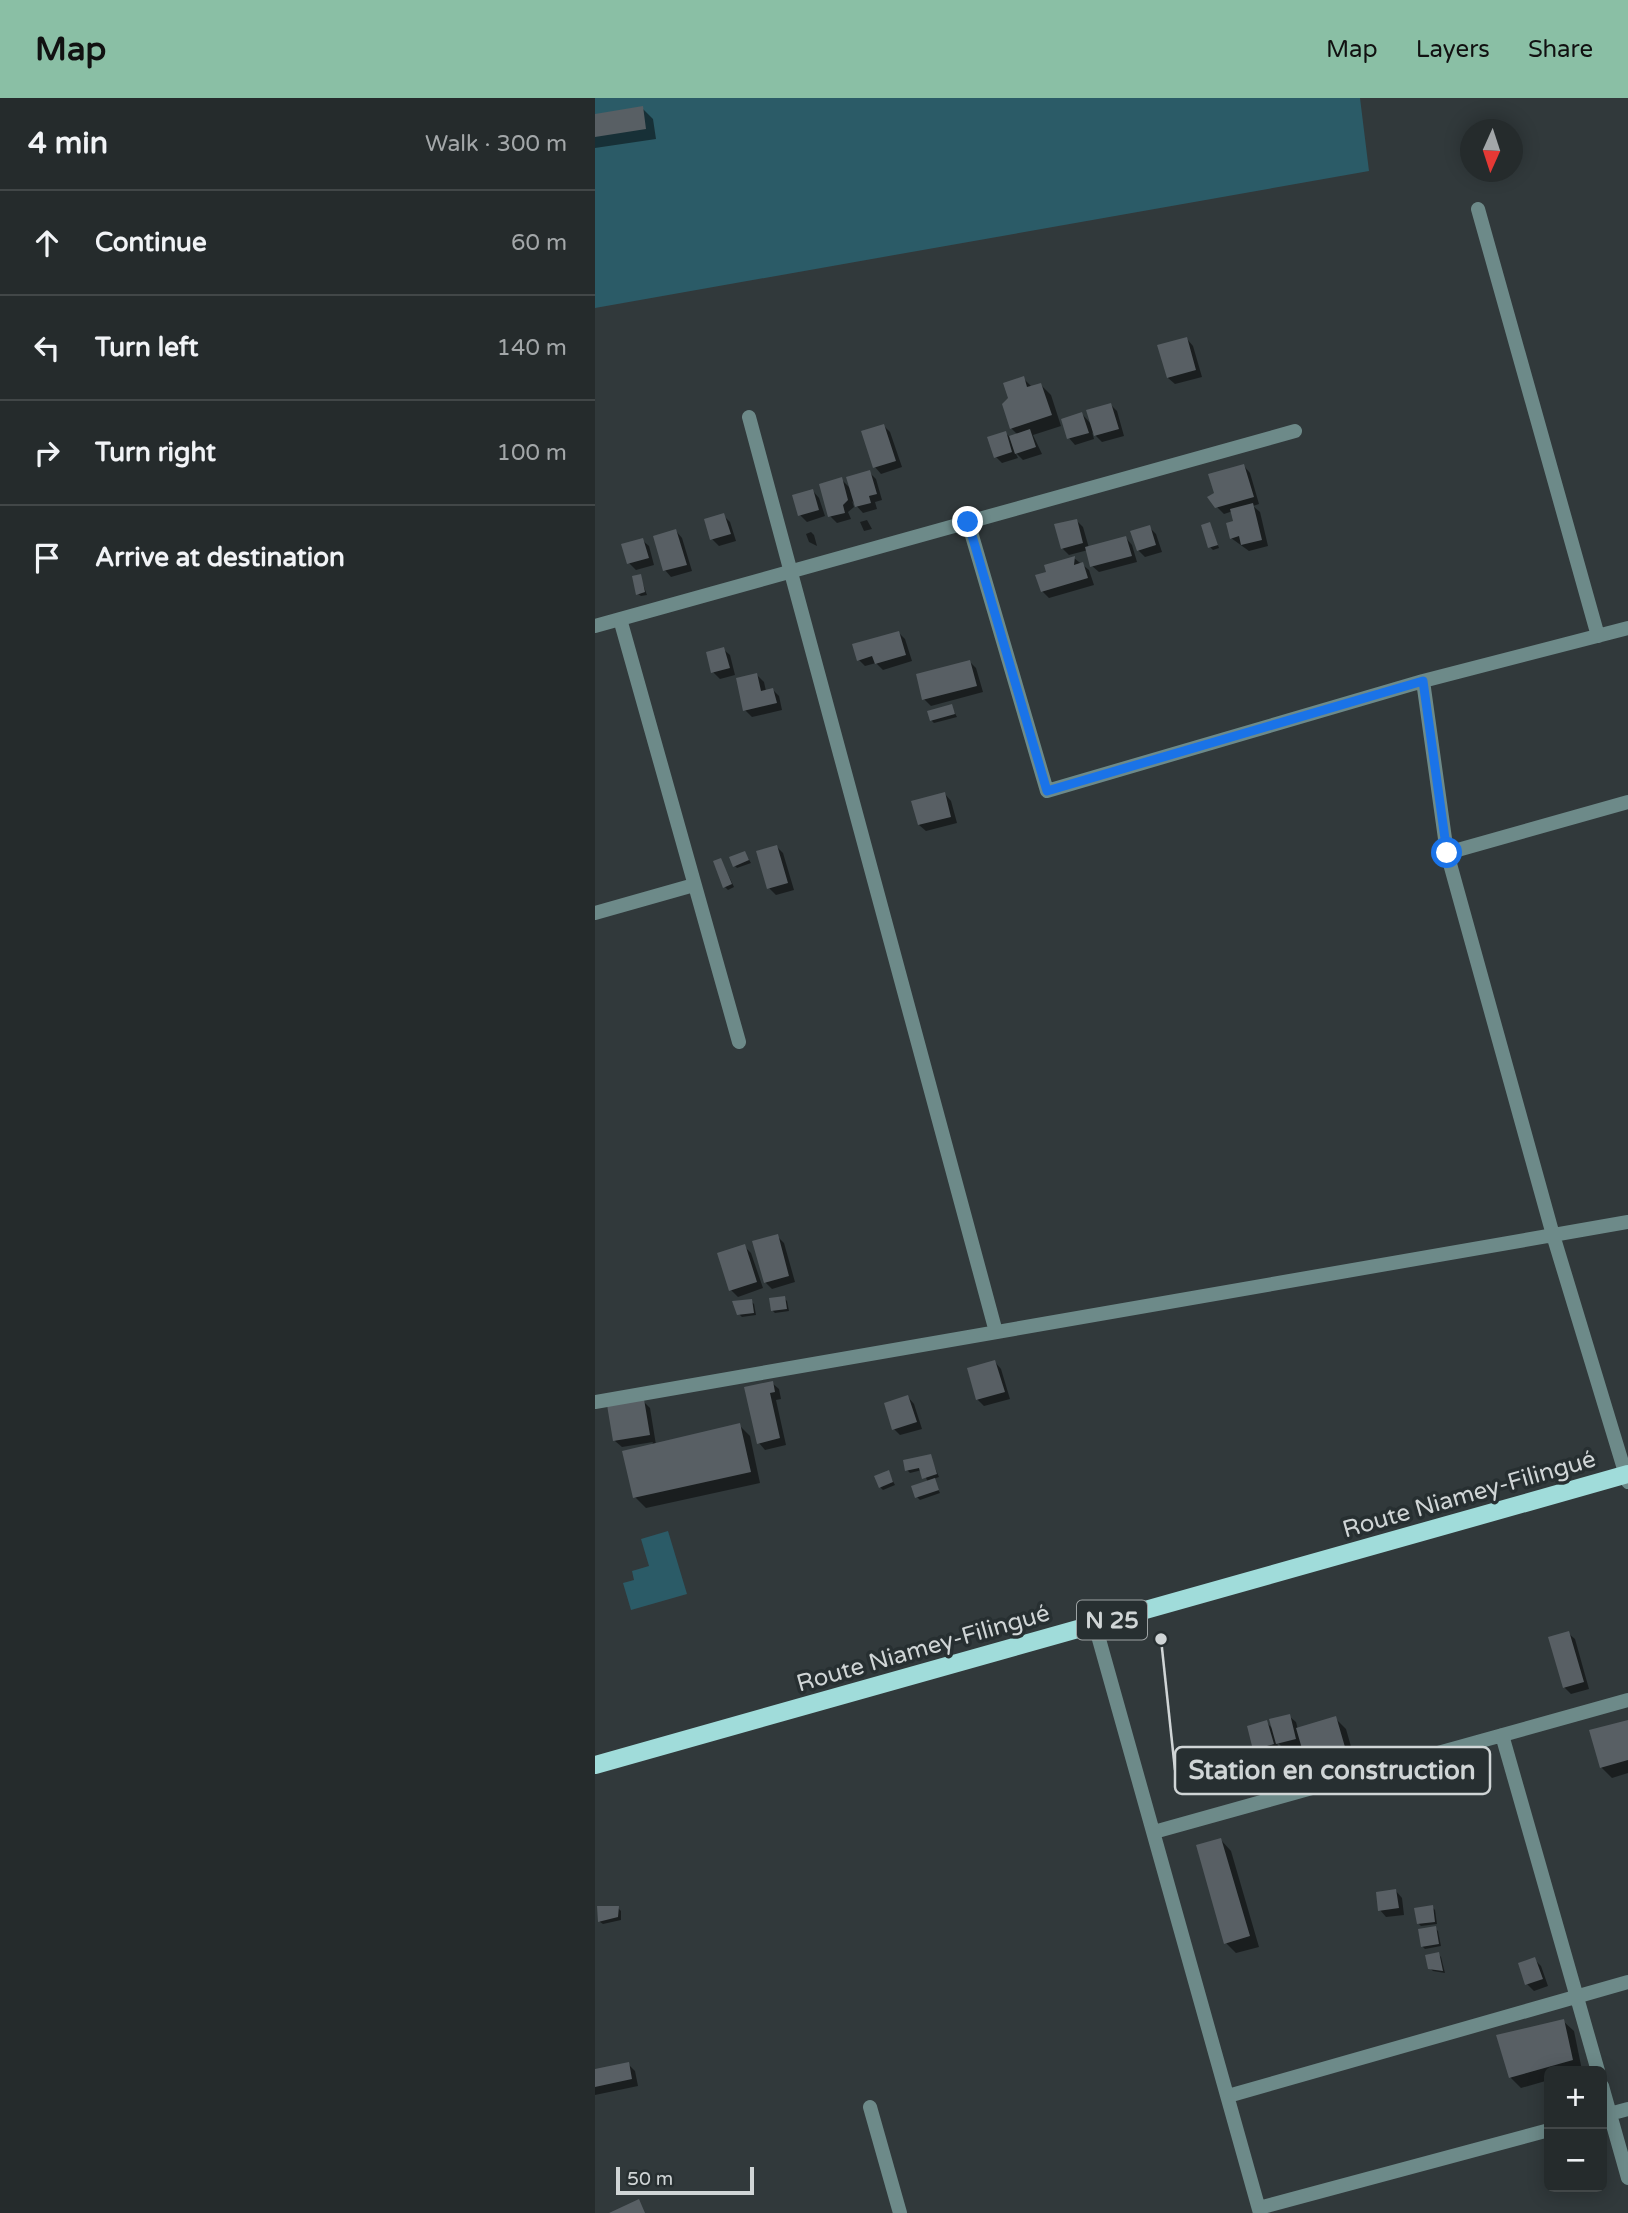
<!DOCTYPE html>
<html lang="en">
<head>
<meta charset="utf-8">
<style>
  :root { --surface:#252b2c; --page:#313738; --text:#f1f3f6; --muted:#a3a7a9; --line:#424748; --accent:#8abfa5 }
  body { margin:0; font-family:"Varela Round",sans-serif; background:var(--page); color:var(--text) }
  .controls { position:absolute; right:21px; bottom:21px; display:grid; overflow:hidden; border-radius:10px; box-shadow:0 4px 18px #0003 }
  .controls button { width:63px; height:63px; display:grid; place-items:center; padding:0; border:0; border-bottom:2px solid var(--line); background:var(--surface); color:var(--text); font:35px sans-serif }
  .compass { position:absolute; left:865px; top:21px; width:63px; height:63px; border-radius:50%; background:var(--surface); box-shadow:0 4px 18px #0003; rotate:183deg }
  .scale { position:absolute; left:21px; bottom:18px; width:138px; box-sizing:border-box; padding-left:7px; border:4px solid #d0d5d6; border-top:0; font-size:19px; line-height:24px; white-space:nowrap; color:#d0d5d6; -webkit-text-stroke:5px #272f31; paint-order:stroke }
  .stop { position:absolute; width:21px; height:21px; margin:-16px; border:5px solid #1a73e8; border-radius:50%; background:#fff }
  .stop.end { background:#1a73e8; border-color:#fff; box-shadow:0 2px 7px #0008 }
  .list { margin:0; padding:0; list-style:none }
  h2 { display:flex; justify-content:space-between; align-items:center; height:91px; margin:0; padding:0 28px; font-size:30px }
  h2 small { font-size:23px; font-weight:400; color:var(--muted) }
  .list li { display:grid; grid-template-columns:46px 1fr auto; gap:21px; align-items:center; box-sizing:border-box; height:105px; padding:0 28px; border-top:2px solid var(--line) }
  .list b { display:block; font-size:26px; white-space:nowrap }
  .list em { font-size:23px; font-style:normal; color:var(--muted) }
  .icon { flex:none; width:38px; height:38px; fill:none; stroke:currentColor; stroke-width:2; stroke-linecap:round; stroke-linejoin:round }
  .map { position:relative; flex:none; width:1033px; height:2115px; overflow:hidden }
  header { display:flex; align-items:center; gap:42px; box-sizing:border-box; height:98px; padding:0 35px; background:var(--accent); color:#111 }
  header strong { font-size:33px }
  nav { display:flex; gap:38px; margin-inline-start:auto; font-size:24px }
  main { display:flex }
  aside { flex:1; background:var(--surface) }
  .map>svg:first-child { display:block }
  .green { fill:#2b5b67 }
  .shadow { fill:#0007 }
  .building { fill:#585f64 }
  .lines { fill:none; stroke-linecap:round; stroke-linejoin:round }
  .minor { stroke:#6d8a89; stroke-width:14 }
  .primary { stroke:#a0dcda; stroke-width:18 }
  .route { stroke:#1a73e8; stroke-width:9 }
  .labels { text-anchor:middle; stroke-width:7; stroke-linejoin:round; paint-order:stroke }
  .shield { fill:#272f31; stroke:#9da3a4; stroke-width:2 }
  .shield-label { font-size:23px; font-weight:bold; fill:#d0d5d6 }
  .street-label { font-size:24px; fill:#d0d5d6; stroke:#272f31 }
  .leader { fill:none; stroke:#d0d5d6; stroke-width:2.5 }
  .callout-dot { fill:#d0d5d6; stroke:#272f31; stroke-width:2.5 }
  .callout { fill:#272f31; stroke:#d0d5d6; stroke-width:2.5 }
  .callout-label { font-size:26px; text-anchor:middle; font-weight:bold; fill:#d0d5d6 }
</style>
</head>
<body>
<header>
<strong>Map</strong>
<nav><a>Map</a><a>Layers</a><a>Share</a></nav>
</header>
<main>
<aside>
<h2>4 min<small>Walk · 300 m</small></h2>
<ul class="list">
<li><svg class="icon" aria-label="ahead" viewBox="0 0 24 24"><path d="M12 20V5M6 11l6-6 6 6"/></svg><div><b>Continue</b></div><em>60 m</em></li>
<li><svg class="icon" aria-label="left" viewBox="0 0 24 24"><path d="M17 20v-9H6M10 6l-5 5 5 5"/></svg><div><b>Turn left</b></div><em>140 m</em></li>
<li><svg class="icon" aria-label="right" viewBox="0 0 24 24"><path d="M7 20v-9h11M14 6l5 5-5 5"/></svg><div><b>Turn right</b></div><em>100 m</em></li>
<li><svg class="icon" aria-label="arrive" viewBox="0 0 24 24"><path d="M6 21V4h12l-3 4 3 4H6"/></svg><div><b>Arrive at destination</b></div></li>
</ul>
</aside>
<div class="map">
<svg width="1033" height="2115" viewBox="0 0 1033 2115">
  <rect width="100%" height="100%" fill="#31393b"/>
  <path class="green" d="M0,0H765L774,73L0,210Z
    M73,1433L92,1496L36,1512L28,1485L39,1482L37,1473L54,1468L46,1441Z"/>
  <path class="shadow" d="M47,10L58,21L61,41L0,50V18Z
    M592,241L598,248L607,279L580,286L573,280Z
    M428,280L437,289L446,287L456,297L466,328L438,337L447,356L428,362L420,354L423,360L407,365L401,359L410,335L415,339L423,337L416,330Z
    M516,307L522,313L529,338L507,344L497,334L499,341L480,347L474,340L487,316L497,327Z
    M289,328L295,334L307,369L286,376L280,369Z
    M649,368L655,375L664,406L658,408L665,414L673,448L654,453L636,440L640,425L638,413L629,416L622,409Z
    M274,374L281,381L287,402L280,404L282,411L268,415L257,403L259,409L253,414L256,421L242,425L235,418L246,381L257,392Z
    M218,393L224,400L230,418L212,424L205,417Z
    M128,417L135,424L141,443L124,448L117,441Z
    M272,422L277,431L269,433L265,424Z
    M482,423L488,429L494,450L531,440L537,447L542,464L504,474L497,468L493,452L474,457L467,450Z
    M615,426L624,450L618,452L615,449Z
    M554,429L561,436L567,454L550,459L543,452Z
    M81,433L87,440L97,473L76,479L70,472Z
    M216,434L219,437L222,448L214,444L211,436Z
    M47,442L54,448L59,467L41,472L34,465Z
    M479,460L494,472L499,487L454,500L447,493L453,475Z
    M45,478L52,497L46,498L43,496Z
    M304,535L310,541L317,563L288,572L281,565L270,568L264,562Z
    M128,551L135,557L140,577L125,581L118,574Z
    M375,564L381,570L388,594L336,608L329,601Z
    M162,577L169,584L171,593L178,592L184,598L187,612L157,619L150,612Z
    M356,608L362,619L339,625L336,622Z
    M350,696L356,703L362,725L331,733L324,727Z
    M181,748L188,755L199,792L181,797L174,790Z
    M150,755L156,765L142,770L140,768Z
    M126,762L139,789L133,792L130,789Z
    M182,1138L189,1145L200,1184L177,1191L170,1184Z
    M149,1148L156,1155L168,1190L143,1199L136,1192Z
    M189,1200L192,1203L194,1213L180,1215L177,1212Z
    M156,1203L159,1206L161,1217L147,1219L144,1216Z
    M400,1264L406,1271L415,1301L389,1308L382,1301Z
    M177,1285L184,1291L186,1301L181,1302L191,1347L170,1352L164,1345Z
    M313,1299L319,1306L327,1331L305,1337L299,1331Z
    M48,1303L55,1310L61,1347L144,1327L155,1338L165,1385L51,1410L40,1399L58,1344L27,1349L20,1343Z
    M335,1358L344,1379L338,1381L345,1395L325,1402L322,1399L333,1384L327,1372L315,1375L312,1372Z
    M293,1374L300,1387L288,1392L285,1389Z
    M973,1535L980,1541L994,1591L976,1596L969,1589Z
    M694,1618L701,1624L703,1632L740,1620L751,1631L761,1666L724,1677L714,1667L708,1648L690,1652L682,1644L684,1653L667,1658L660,1651L671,1624L679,1632Z
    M1033,1624V1675L1017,1680L1006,1669Z
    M626,1742L636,1753L664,1849L641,1855L631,1845Z
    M801,1793L807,1800L809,1817L791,1819L785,1812Z
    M837,1809L840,1812L842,1826L826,1828L823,1825Z
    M4,1810H23L26,1813V1822L8,1826L5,1824Z
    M840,1830L843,1833L846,1848L830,1851L827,1848Z
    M843,1856L846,1859L850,1875L838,1873L835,1870Z
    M939,1861L946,1868L953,1888L939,1893L932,1886Z
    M968,1923L979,1933L987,1972L954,1973V1982L926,1990L915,1979Z
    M33,1966L40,1973L43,1988L0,1997V1973Z"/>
  <path class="building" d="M48,8L51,31L0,39V16Z
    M592,239L601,272L572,280L562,247Z
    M429,278L432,289L446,285L457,317L415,331L407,306L413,300L408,285Z
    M516,305L524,331L499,338L491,312Z
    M487,314L494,335L472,341L466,321Z
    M289,326L301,363L278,370L266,333Z
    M435,331L441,349L420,356L414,338Z
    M411,333L417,354L399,360L392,339Z
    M649,366L659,399L620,410L612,399L619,395L613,376Z
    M275,372L282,396L274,398L276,405L260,409L251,379Z
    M247,379L253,402L248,407L250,415L233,419L224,386Z
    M218,391L224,412L203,418L197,397Z
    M658,405L667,442L646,447L644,438L635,441L631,425L638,423L635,411Z
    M129,415L136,436L115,442L109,421Z
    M482,421L488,445L466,451L459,426Z
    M615,424L623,447L613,450L606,427Z
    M555,427L561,447L542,453L535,433Z
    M81,431L92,467L68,473L58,438Z
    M531,438L537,458L495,469L490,449Z
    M48,440L54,460L32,466L26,446Z
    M480,458L479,467L488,464L493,480L446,494L440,477L451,474L449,467Z
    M46,476L50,494L41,497L37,478Z
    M304,533L311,557L280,566L277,558L262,563L257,546Z
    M129,549L135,570L116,575L111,554Z
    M375,562L382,588L327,602L321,576Z
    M162,575L166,593L178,590L182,605L148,613L141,580Z
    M357,606L360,616L335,623L332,613Z
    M350,694L356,719L323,727L316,703Z
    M182,747L193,785L172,791L161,753Z
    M150,753L154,762L138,769L134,759Z
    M126,760L137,786L128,790L118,763Z
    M183,1136L194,1178L169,1185L157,1143Z
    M150,1146L162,1184L134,1193L122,1155Z
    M190,1198L192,1211L176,1213L174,1200Z
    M157,1201L159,1215L142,1217L137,1203Z
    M400,1262L410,1294L381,1302L372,1270Z
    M178,1283L180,1294L175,1295L185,1340L162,1346L149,1289Z
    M313,1297L322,1324L297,1332L289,1305Z
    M49,1301L55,1337L18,1343L12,1307Z
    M145,1325L156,1374L38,1400L27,1353Z
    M336,1356L342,1376L327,1381L324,1370L310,1373L308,1362Z
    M294,1372L298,1384L284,1390L279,1378Z
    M340,1380L344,1392L320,1400L316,1388Z
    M974,1533L989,1584L968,1590L953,1539Z
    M695,1616L701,1641L681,1646L674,1621Z
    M741,1618L752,1656L712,1668L701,1630Z
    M672,1622L679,1646L658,1652L652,1628Z
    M1033,1622V1662L1005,1670L994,1632Z
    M626,1740L655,1838L629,1846L601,1747Z
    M801,1791L804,1810L783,1813L781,1794Z
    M838,1807L840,1824L822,1826L819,1810Z
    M2,1808H24L23,1819L3,1824Z
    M841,1828L844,1846L826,1849L823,1831Z
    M844,1854L848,1873L833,1871L830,1857Z
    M940,1859L948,1881L930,1887L923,1865Z
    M969,1921L978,1962L914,1980L901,1937Z
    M34,1964L37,1981L0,1989V1971Z
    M44,2101L50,2115H14Z"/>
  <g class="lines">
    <path class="minor" d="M883,111L1003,538
      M154,319L401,1234
      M373,424L452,693L828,583L1033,530
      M25,521L144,944
      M0,528L700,333
      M828,583L852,755L958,1137L1033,1384
      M852,755L1033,704
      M0,815L99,787
      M0,1304L1033,1124
      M500,1527L665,2115
      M907,1637L1003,1973
      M559,1734L1033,1602
      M1007,1988L1033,2080
      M633,1998L1033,1884
      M275,2009L305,2115
      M1007,2018L1033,2011
      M664,2110L954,2032"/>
    <path class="primary" d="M0,1667L1033,1376"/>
  </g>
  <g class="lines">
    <path class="route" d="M373,424L452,693L828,583L852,755"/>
  </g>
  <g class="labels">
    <rect class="shield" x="482" y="1502.5" width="70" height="39" rx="5"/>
    <g class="shield-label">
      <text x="517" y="1530">N 25</text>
    </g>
    <g class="street-label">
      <text transform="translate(874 1396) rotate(-16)" y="8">Route Niamey-Filingué</text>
      <text transform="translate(328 1550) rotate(-16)" y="8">Route Niamey-Filingué</text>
    </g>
  </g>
  <path class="leader" d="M566 1541L580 1672"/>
  <circle class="callout-dot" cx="566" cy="1541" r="7"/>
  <rect class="callout" x="580" y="1649" width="315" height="47" rx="7"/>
  <g class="callout-label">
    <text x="737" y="1681">Station en construction</text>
  </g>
</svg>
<div class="controls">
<button>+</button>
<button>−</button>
</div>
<svg class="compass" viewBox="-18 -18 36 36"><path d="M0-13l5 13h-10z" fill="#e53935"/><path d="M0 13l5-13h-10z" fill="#a3a7a9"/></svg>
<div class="scale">50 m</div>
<div class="stop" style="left:852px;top:755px"></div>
<div class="stop end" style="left:373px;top:424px"></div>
</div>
</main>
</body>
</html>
